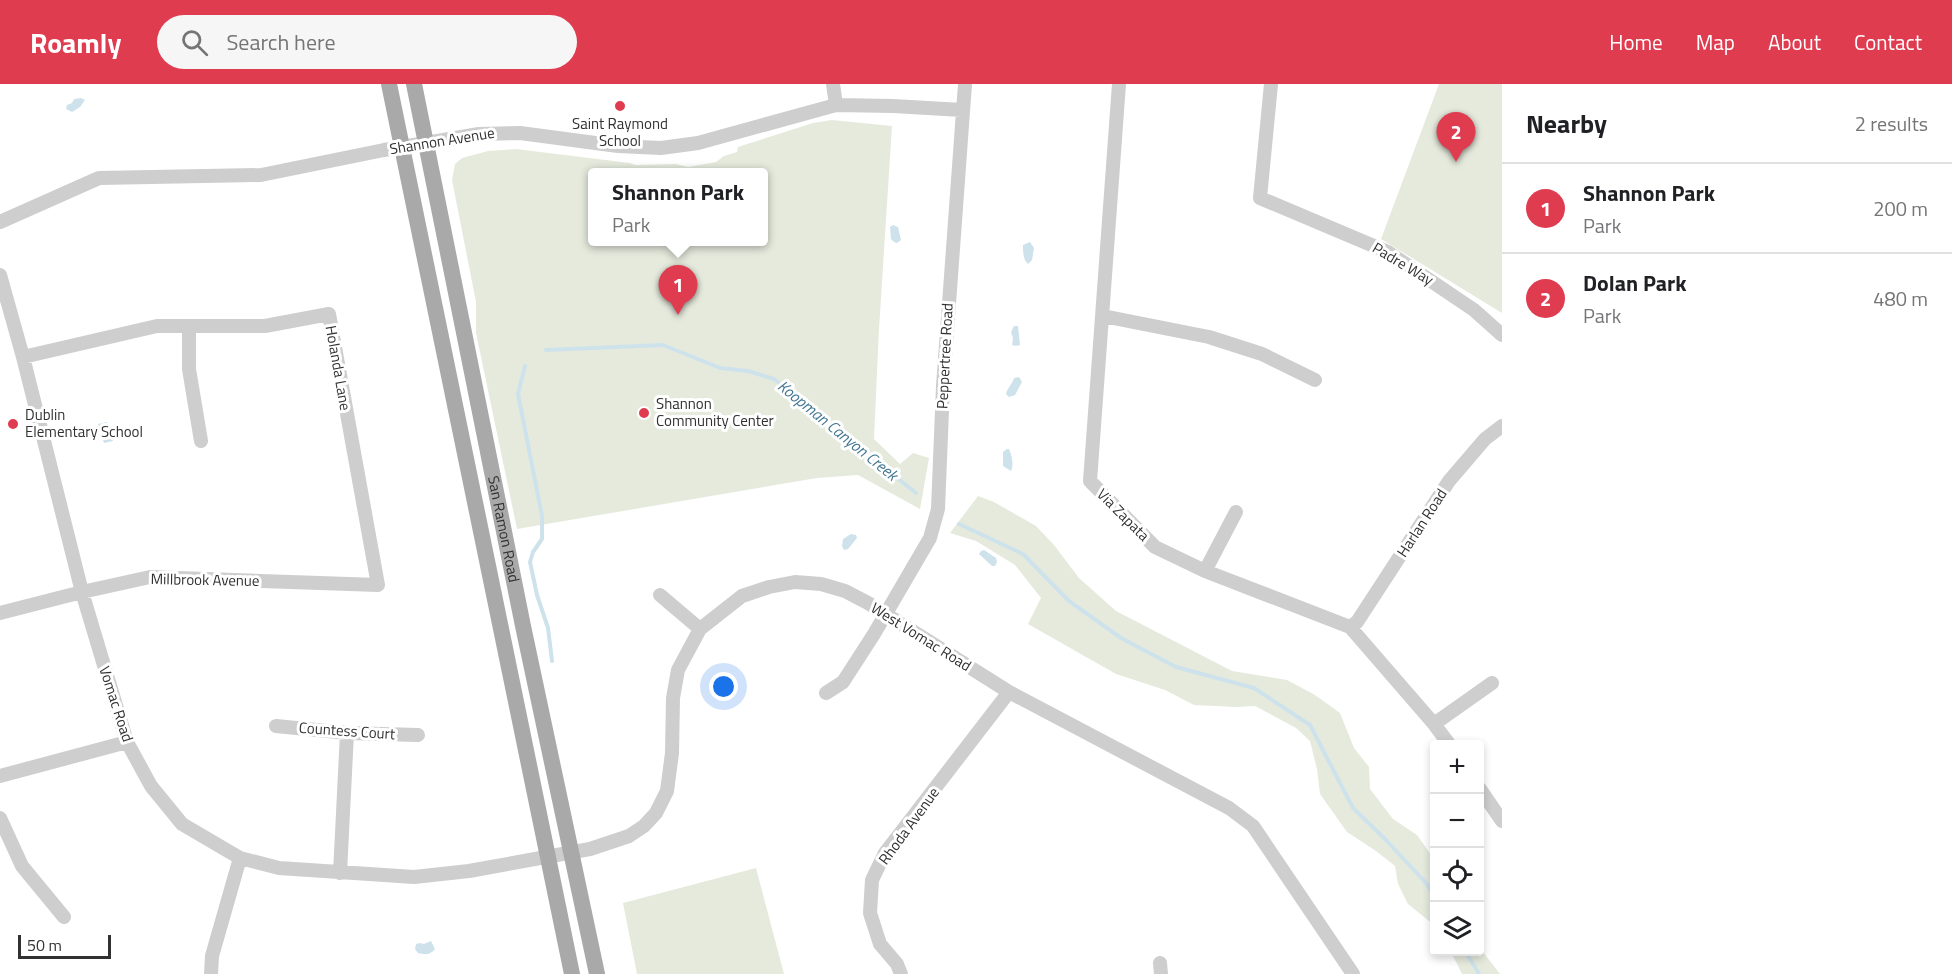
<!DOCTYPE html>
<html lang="en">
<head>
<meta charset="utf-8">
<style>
  :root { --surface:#fff; --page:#f6f6f6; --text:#202124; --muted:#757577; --line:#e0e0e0; --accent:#e03c50 }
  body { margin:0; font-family:"Titillium Web",sans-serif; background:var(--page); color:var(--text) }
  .controls { position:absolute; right:18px; bottom:18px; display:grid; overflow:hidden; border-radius:6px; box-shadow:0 3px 9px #0003 }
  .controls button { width:54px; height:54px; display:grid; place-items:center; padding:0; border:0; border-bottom:2px solid var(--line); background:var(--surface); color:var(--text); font:30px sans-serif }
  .scale { position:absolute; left:18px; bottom:15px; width:93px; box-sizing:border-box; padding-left:6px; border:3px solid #313131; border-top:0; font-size:16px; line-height:21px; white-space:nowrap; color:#313131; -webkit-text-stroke:4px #fff; paint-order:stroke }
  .you { position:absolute; left:724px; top:603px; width:21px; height:21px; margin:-15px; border:4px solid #fff; border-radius:50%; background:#1a73e8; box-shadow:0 0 0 9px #1a73e833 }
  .badge { display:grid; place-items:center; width:39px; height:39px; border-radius:50%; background:var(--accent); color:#fff; font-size:20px; font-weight:700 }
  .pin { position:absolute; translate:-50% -50px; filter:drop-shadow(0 2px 3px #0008) }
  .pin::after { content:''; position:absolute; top:32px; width:21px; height:18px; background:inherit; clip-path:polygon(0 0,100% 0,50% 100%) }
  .popup { position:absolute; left:588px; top:84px; width:180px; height:78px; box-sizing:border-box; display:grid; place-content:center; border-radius:6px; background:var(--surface); filter:drop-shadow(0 2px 4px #0005); font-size:20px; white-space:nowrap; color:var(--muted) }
  .popup b { font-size:22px; color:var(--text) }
  .popup::after { content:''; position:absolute; left:50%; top:100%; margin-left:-12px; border:12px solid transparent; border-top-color:var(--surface) }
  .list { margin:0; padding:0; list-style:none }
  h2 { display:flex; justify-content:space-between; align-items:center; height:78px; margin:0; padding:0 24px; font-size:26px }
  h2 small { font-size:20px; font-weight:400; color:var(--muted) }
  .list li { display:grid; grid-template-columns:39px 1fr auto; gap:18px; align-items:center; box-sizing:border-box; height:90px; padding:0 24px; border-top:2px solid var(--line) }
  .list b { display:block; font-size:22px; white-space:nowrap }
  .list p { margin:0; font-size:20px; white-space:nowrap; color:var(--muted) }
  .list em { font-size:20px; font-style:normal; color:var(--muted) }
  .icon { flex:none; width:33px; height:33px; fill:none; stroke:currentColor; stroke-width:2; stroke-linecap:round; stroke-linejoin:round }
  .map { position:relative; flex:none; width:1502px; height:890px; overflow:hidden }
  header { display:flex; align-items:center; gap:36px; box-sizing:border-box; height:84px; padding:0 30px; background:var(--accent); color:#fff }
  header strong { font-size:28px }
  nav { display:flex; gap:33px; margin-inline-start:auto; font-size:21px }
  .search { width:420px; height:54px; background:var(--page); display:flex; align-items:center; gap:15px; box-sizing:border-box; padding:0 21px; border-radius:33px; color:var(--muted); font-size:22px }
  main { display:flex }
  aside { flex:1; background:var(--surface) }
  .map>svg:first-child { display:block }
  .green { fill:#e5eadd; fill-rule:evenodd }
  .water { fill:#cee2ec }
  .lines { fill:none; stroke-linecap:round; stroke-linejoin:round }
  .stream { stroke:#cee2ec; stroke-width:4 }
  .minor { stroke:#cecece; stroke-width:14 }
  .major { stroke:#a9a9a9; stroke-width:16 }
  .poi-dot { fill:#e03c50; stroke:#fff; stroke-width:2 }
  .labels { text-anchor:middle; stroke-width:6; stroke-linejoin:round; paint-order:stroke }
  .poi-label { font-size:15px; fill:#313131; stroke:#fff; text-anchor:start }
  .street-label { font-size:15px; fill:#313131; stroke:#fff }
  .water-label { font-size:16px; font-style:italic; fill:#417692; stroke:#fff }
</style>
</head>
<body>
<header>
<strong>Roamly</strong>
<div class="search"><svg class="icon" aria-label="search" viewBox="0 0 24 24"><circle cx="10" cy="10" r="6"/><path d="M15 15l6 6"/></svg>Search here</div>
<nav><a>Home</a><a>Map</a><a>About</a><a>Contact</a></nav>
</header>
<main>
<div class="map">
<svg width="1502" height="890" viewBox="0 0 1502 890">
  <rect width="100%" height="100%" fill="#fff"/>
  <path class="green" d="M1439,0H1502V229L1381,155Z
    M832,36L892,42L879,245L874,355L900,380L913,369L929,374L920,425L858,391L817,394L517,445L476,249V218L452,96L455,80L462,74L488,67L516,65L630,79L635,81L676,80L688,83L716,78L724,72L737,68L738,63L813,39ZM764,88V158H592V88Z
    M978,412L994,418L1036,442L1054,461L1079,494L1116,527L1232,587L1287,596L1315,611L1340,629L1354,664L1369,683L1370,705L1393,735L1417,751L1434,775V841L1408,820L1398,800L1395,782L1376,767L1347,748L1320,710L1317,685L1310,657L1296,644L1255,622L1236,623L1194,621L1165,606L1116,590L1028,540L1041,514L1015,481L976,457L950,449Z
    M756,784L784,890H637L623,819Z
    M1480,864L1500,890H1462L1451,868H1480Z"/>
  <path class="water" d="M81,14L85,16L80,23L72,28L66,25L67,21L72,19L74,15Z
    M893,141L898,143L901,156L897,159L894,158L891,155L890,143Z
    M1030,158L1034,164L1032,176L1028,180C1023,176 1023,167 1023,161Z
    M1014,242H1018L1020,261L1016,262L1012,261L1013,254L1011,248Z
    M1019,293L1022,298L1015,311L1009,313L1006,310C1007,304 1012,301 1014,294Z
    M107,338L113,357L104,359L98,340Z
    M1007,365H1009C1012,372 1014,380 1011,387L1003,382V368Z
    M851,450L856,451L857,454L848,465L844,466L842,462L843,455Z
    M984,466L996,474L997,478L995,482H992L979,470L981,467Z
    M431,857L435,865C430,871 426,871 418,869L415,865L416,860L420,859L424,860Z"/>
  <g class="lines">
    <path class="stream" d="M546,266L663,261L720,284L748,287L774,295L916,409
      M525,282L518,310L542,432V455L533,468L530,478L537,511L548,544L552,577
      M959,440L1023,470L1069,517L1121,554L1176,583L1254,604L1310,641L1353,724L1386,756L1427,800L1434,813
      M1466,868L1479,890"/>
    <path class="minor" d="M833,0L836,21
      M1119,0L1090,397L1155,463L1205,487L1350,543L1434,640L1449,660
      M1271,0L1260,114L1388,168L1474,226L1502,251
      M0,138L99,94L261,91L384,66L479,50L520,49L618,62L661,64L698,59L836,21L893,22L962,26
      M0,191L23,273L82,508L127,658L151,702L182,740L240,774L279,784L414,793L469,787L590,765L629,752L644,742L656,729L667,707L672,669L673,614L678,586L700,545L742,512L769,503L795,498L821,500L845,507L868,519L1009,608L1229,724L1253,742L1353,890
      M1103,232L1209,253L1262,270L1315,296
      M189,242V285L201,357
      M1205,487L1236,428
      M660,511L700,545
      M0,529L82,508L150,493L378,501L329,230L265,242H157L23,273
      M1350,543L1357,538L1449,397L1485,355L1502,342
      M826,609L843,598L874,550L930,454L938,425L943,302L965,0
      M1434,640L1492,599
      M276,642L347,649L418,651
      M0,692L127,658
      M1480,705L1502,737
      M0,734L22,782L64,833
      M340,789L347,649
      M1160,879L1161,890
      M211,890L212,872L240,774
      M901,890L897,880L880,860L870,829L872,796L885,769L1009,608"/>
    <g class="major">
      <path d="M389,0L572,890"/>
      <path id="s1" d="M414,0L523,542L597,890"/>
    </g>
  </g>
  <g class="poi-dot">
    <circle cx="620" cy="22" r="6"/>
    <circle cx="644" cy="329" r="6"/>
    <circle cx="13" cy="340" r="6"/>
  </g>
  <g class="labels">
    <g class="poi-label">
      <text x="620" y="45" text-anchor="middle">Saint Raymond<tspan x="620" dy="17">School</tspan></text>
      <text x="656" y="325">Shannon<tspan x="656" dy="17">Community Center</tspan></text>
      <text x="25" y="336">Dublin<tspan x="25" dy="17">Elementary School</tspan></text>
    </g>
    <g class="street-label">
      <text transform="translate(442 57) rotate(-9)" y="5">Shannon Avenue</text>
      <text transform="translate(1403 180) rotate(31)" y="5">Padre Way</text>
      <text transform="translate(945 272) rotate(-87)" y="5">Peppertree Road</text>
      <text transform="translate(338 284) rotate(80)" y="5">Holanda Lane</text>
      <text transform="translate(1123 431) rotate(45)" y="5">Via Zapata</text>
      <text transform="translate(1422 439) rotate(-57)" y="5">Harlan Road</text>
      <text dy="5" stroke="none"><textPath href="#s1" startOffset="454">San Ramon Road</textPath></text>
      <text transform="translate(205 496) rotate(1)" y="5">Millbrook Avenue</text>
      <text transform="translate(921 553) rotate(32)" y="5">West Vomac Road</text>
      <text transform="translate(116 620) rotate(72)" y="5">Vomac Road</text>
      <text transform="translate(347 647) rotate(4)" y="5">Countess Court</text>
      <text transform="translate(909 742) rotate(-54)" y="5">Rhoda Avenue</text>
    </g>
    <g class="water-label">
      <text transform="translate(838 346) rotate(39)" y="6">Koopman Canyon Creek</text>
    </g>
  </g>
</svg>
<div class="controls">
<button>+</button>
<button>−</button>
<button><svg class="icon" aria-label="locate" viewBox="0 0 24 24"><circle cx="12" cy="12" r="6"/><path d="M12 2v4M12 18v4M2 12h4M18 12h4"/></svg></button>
<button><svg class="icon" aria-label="layers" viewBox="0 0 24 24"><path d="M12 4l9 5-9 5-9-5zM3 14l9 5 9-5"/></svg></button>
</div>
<div class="scale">50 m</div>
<div class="you"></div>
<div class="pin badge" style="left:678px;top:231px">1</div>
<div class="popup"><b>Shannon Park</b>Park</div>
<div class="pin badge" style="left:1456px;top:78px">2</div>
</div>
<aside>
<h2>Nearby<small>2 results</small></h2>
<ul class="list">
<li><span class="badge">1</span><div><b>Shannon Park</b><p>Park</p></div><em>200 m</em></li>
<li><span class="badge">2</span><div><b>Dolan Park</b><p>Park</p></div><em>480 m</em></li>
</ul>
</aside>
</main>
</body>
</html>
